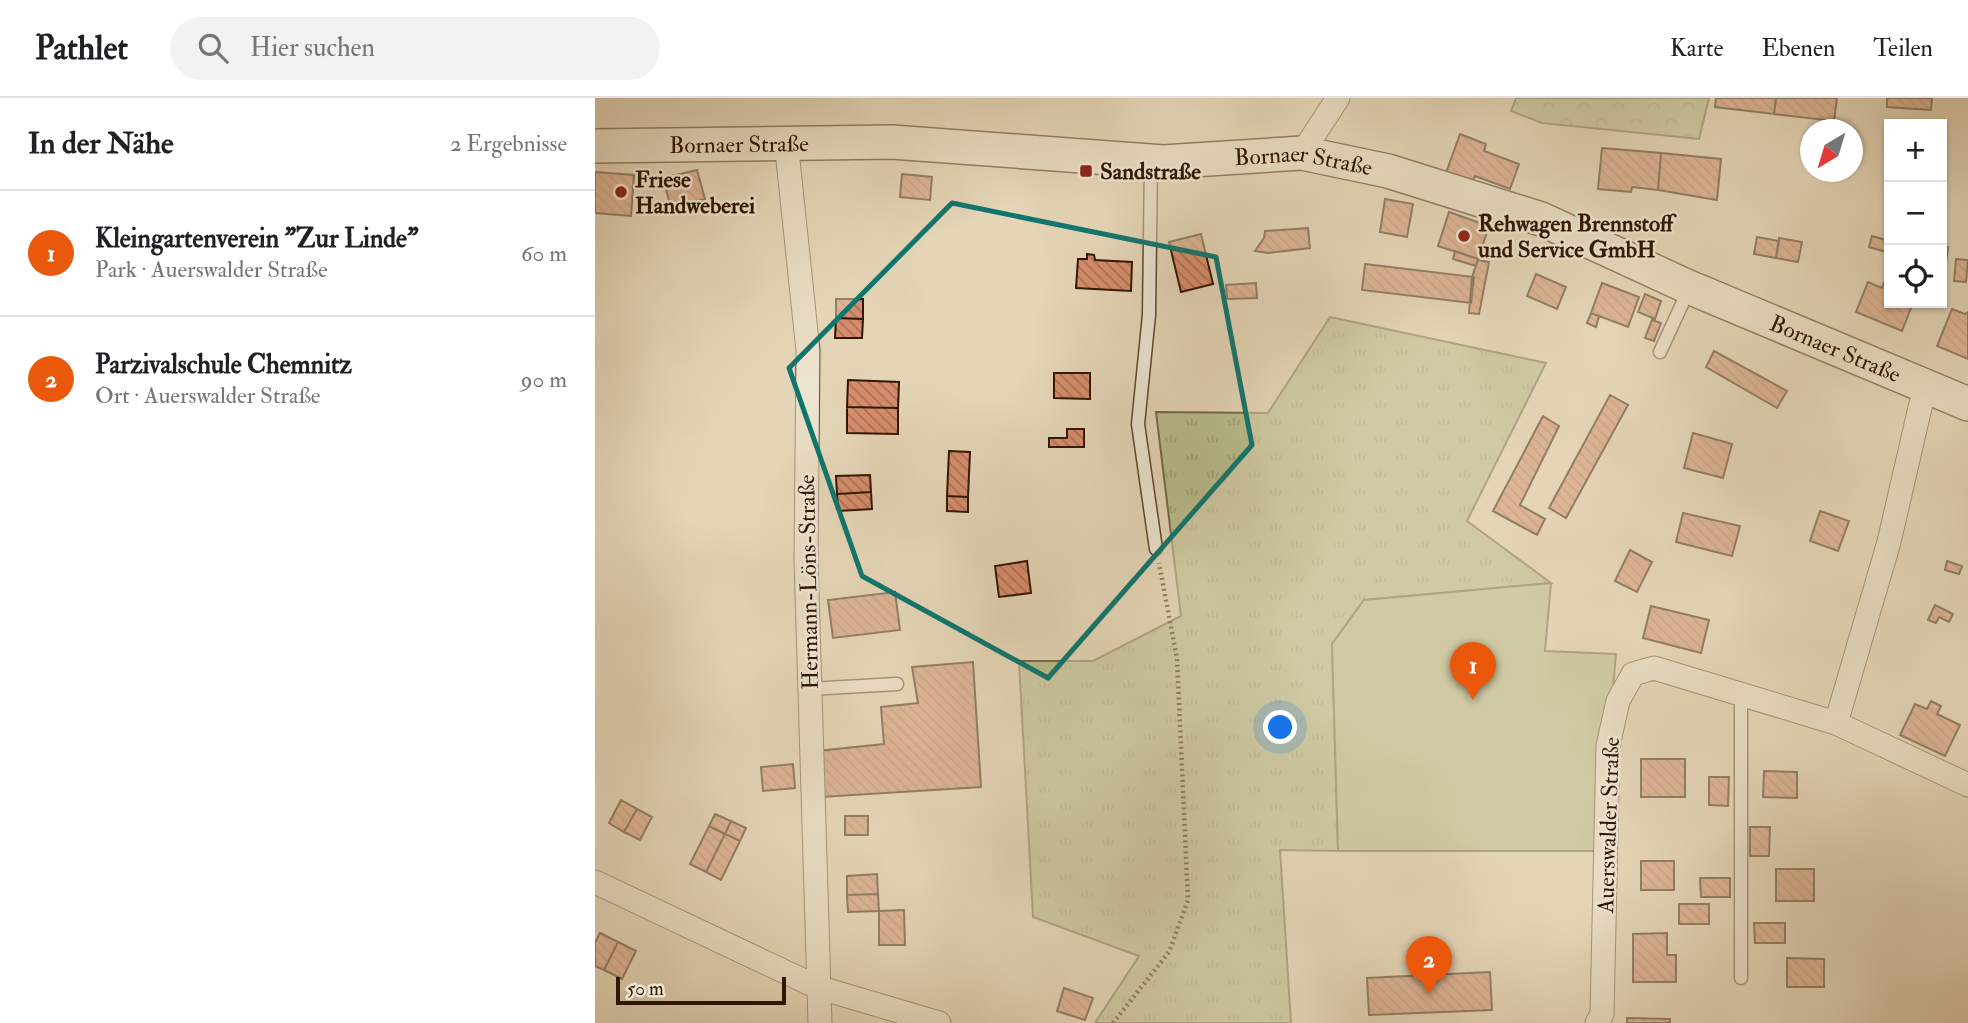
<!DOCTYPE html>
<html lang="de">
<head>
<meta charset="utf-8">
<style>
  :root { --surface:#fff; --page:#f2f2f2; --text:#202124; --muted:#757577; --line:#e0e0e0; --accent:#ea580c }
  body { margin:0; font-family:"IM FELL Double Pica",serif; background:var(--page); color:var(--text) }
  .controls { position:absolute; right:21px; top:21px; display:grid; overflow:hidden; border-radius:0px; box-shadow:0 2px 5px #0004 }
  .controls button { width:63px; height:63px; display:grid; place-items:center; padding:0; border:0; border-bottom:2px solid var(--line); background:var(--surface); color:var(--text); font:35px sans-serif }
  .compass { position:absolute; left:1205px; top:21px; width:63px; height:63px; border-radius:50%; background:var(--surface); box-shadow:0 2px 5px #0004; rotate:218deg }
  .scale { position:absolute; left:21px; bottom:18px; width:170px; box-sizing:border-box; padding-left:7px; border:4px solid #301500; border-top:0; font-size:19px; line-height:24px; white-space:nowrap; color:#301500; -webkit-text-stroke:5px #ede4d0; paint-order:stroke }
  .you { position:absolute; left:686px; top:630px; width:24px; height:24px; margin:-18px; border:5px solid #fff; border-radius:50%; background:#1a73e8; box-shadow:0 0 0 10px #1a73e833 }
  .badge { display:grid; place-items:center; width:46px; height:46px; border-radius:50%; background:var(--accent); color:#fff; font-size:23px; font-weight:700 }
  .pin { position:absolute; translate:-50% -58px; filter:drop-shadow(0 2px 4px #0008) }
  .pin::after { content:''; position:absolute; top:37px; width:24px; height:21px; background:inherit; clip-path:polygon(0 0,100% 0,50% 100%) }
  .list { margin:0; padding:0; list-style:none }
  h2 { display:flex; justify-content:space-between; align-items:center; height:91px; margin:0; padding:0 28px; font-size:30px }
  h2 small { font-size:23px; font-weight:400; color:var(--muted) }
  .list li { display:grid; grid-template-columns:46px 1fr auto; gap:21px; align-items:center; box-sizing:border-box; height:126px; padding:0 28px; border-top:2px solid var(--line) }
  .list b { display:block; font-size:26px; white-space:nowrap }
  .list p { margin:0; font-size:23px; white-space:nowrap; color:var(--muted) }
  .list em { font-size:23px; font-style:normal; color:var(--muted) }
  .icon { flex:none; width:38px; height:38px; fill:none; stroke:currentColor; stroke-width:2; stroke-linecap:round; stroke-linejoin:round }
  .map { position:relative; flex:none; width:1373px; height:925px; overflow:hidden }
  header { display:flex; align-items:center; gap:42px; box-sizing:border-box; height:98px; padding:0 35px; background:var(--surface); border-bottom:2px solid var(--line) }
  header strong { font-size:33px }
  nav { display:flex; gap:38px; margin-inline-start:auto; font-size:24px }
  .search { width:490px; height:63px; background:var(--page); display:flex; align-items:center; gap:18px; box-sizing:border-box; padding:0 24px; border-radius:38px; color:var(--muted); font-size:26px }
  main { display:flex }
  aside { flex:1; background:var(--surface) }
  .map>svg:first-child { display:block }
  .grass { fill:url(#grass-tufts); stroke:#746846; stroke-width:2 }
  .forest { fill:url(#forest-crowns); stroke:#746846; stroke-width:2 }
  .green { fill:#b7bc8c; stroke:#746846; stroke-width:2 }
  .building { fill:url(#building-back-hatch); stroke:#301500; stroke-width:2 }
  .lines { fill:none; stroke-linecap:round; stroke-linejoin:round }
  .lane-casing { stroke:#5d452e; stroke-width:15 }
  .street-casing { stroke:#5d452e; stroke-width:25 }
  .secondary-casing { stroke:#301500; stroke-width:36 }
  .path { stroke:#301500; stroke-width:4.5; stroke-dasharray:2 3.5; stroke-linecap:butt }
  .lane { stroke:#ede4d0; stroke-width:12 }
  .street { stroke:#ede4d0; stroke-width:23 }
  .secondary { stroke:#ede4d0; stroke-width:33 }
  .marked { fill:none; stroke:#0f766e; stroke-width:5; stroke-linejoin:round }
  .poi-dot { fill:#8f2418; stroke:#ede4d0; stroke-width:2.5 }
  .labels { text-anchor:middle; stroke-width:5; stroke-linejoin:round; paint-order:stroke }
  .street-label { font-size:23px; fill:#301500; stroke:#ede4d0 }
  .poi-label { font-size:23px; font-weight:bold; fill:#301500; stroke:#ede4d0; text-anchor:start }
</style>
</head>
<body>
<header>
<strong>Pathlet</strong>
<div class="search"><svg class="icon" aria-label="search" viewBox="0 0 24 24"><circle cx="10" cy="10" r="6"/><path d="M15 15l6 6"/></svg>Hier suchen</div>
<nav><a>Karte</a><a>Ebenen</a><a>Teilen</a></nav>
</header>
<main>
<aside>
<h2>In der Nähe<small>2 Ergebnisse</small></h2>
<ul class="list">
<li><span class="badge">1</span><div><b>Kleingartenverein &quot;Zur Linde&quot;</b><p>Park · Auerswalder Straße</p></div><em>60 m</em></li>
<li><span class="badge">2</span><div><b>Parzivalschule Chemnitz</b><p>Ort · Auerswalder Straße</p></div><em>90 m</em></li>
</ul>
</aside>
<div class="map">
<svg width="1373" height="925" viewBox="0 0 1373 925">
  <defs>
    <pattern id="grass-tufts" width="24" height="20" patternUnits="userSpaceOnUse" patternTransform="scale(1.75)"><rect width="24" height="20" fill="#b7bc8c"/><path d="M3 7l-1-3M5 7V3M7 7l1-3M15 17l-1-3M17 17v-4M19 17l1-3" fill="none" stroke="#9ea177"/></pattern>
    <pattern id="forest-crowns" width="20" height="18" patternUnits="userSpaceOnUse" patternTransform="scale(1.75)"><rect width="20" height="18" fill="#b7bc8c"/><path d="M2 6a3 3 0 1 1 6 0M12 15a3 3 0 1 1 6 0" fill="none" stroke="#9ea177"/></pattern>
    <pattern id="building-back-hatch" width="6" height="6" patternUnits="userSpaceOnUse" patternTransform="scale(1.75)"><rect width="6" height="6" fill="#d68d6c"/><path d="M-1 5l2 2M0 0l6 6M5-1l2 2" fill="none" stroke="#ae7256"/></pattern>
  </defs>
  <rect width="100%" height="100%" fill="#e4d5b7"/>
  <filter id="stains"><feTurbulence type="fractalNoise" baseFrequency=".00286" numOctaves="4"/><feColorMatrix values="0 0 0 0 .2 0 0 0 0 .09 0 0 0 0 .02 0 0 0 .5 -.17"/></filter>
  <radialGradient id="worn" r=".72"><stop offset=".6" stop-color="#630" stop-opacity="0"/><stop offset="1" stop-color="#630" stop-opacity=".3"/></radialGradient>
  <path class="grass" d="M735,219L951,265L872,423L956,485L769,502L737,546L743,753L685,752L696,925H500L544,858L438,819L424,563H498L586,518L561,314L673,315Z"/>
  <path class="forest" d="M921,0H1114L1104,41L947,25L916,13Z"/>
  <path class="green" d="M956,485L950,553L1021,556L1013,648L1011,753H743L737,546L769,502Z"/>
  <path class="building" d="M1121,0H1181L1179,16L1120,9Z
    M1181,0H1242L1239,23L1179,16Z
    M1292,0H1337L1336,12L1292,9Z
    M865,36L891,46L889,53L924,66L915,91L880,78L877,85L851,75Z
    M1007,50L1066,55L1063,92L1037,89L1036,94L1003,91Z
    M1066,55L1126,61L1122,102L1063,92Z
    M102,72L110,101L76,110L68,80Z
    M0,74L39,77L36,118L0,115Z
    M307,76L337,79L335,102L305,99Z
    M790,101L818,106L812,139L785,134Z
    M854,114L894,128L883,161L843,148Z
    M713,130L715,150L673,155L660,153L669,140L670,133Z
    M606,136L618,186L586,194L574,144Z
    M1277,138L1294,143V155L1274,149Z
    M1162,139L1184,143L1181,160L1159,156Z
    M1184,140L1207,144L1203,164L1181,160Z
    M1347,148L1353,149L1347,199Z
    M860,153L883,161L881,168L858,161Z
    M492,156L499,157L500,162L537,164L536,193L481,190L483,161H492Z
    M1361,161L1373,162L1371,184L1359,183Z
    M883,162L894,164L884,216L874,215L877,179Z
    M770,166L879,179L876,205L767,192Z
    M941,176L971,189L962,211L932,198Z
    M1292,178L1294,179V205H1318L1307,233L1261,214L1273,184L1287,190Z
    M661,185L662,200L632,201L631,187Z
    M1007,185L1044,199L1033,229L996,215Z
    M1050,196L1066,203L1060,221L1043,214Z
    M241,201H268V221L241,220Z
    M1357,211L1370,216L1373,214V261L1342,248Z
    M996,215L1004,218L1001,229L992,225Z
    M241,220L268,221L267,240H240Z
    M1057,222L1066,225L1059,243L1050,240Z
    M1119,253L1192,293L1182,310L1111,269Z
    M459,275H495V301L459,300Z
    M253,282L304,284L303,310L252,309Z
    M1015,297L1033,307L971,420L954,410Z
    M252,309L303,310V336L252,335Z
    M948,318L964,328L925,407L950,421L942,437L898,413Z
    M472,331H489V349H454V340H472Z
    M1098,335L1137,346L1128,380L1089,370Z
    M354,353L375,354L373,399L352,398Z
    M275,377L276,394L242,396L241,378Z
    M276,394L277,411L243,413L242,396Z
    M352,398L373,399V414L352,413Z
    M1225,413L1254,423L1243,453L1215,443Z
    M1088,415L1145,428L1137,458L1081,444Z
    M1035,452L1057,464L1042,494L1020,483Z
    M432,463L436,495L404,499L400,468Z
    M1352,463L1367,468L1364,476L1350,472Z
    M300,494L305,532L238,540L233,502Z
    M1340,507L1358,516L1354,524L1344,519L1341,525L1333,522Z
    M1056,508L1114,522L1106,555L1048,540Z
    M378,564L386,689L226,699L222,653L289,646L286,609L323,605L317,569Z
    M1336,603L1346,608L1342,616L1365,627L1350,658L1305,637L1320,606L1332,611Z
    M1046,661H1090V699H1046Z
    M198,666L200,690L168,693L166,669Z
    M1169,673L1202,674V700L1168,699Z
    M1114,679H1134L1133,708L1114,707Z
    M26,702L42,711L29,734L14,725Z
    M42,711L57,719L45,742L29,734Z
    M120,716L136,723L130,736L114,728Z
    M250,718H273V737H250Z
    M136,723L151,730L145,743L130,736Z
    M114,728L130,736L111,774L95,766Z
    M1155,729H1175L1174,758H1155Z
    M130,736L145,743L126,782L111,774Z
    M1046,763H1079V792H1046Z
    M1181,771H1219V803H1181Z
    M282,776L283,796L252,797V778Z
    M1105,780H1135V799H1106Z
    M283,796L284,813L253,814L252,797Z
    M1084,806H1114V826H1084Z
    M309,812L310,847H284V813Z
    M1159,825H1190V845H1160Z
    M5,835L23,844L9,872L0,868V845Z
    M1072,835V857H1081V884H1038V836Z
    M23,844L41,853L27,881L9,872Z
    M1192,860L1229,861V889H1192Z
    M895,874L897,912L774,917L772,880Z
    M469,890L498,900L490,922L462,913Z
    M1032,920L1075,921V925H1032Z"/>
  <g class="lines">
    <g class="lane-casing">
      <path id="lane" d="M556,64L554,217L543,326L561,451
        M1065,254L1094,191
        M214,591L302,586
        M1146,598V880"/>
    </g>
    <g class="street-casing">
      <path id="street" d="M191,43L213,253L211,462L225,925
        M707,55L743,0
        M1241,625L1294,444L1330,288
        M0,784L222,889L344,925
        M1002,925L1007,916L1013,648L1023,603L1038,576L1059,570L1241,625L1373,687"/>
    </g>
    <g class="secondary-casing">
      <g id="secondary">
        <path id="s1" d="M0,48L297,44L568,64L707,55L793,73L946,121L1089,187L1373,306"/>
      </g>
    </g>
    <path class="path" d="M518,925L574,854L593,802L582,561L564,465"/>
    <use href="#lane" class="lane"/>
    <use href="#street" class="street"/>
    <use href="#secondary" class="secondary"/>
  </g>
  <path d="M0 0H1373V925H0ZM357,105L621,159L657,347L453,580L267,478L194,270Z" fill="#e4d5b7" fill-opacity=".55" fill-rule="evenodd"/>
  <path class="marked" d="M357,105L621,159L657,347L453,580L267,478L194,270Z"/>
  <g class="poi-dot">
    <rect x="484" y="66" width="14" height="14" rx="3.5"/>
    <circle cx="26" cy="94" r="7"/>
    <circle cx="869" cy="138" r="7"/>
  </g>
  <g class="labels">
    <g class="street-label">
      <text dy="8" stroke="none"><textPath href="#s1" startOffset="144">Bornaer Straße</textPath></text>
      <text dy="8" stroke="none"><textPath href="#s1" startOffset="710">Bornaer Straße</textPath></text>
      <text dy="8" stroke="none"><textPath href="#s1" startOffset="1278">Bornaer Straße</textPath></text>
      <text transform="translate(213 484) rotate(-91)" y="8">Hermann-Löns-Straße</text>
      <text transform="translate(1013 727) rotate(-88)" y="8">Auerswalder Straße</text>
    </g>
    <g class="poi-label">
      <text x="505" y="81">Sandstraße</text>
      <text x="40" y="89">Friese<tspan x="40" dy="26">Handweberei</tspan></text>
      <text x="883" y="133">Rehwagen Brennstoff<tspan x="883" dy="26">und Service GmbH</tspan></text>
    </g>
  </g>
  <rect width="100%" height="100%" filter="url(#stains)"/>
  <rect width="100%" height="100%" fill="url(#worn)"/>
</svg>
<div class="controls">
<button>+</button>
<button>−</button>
<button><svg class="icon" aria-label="locate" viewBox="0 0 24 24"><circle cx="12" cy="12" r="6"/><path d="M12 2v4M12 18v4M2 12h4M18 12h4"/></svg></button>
</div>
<svg class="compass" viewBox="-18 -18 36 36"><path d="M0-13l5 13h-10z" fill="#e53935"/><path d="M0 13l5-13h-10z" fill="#757577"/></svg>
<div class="scale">50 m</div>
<div class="you"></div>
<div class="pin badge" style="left:878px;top:602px">1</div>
<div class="pin badge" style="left:834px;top:896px">2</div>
</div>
</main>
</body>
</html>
